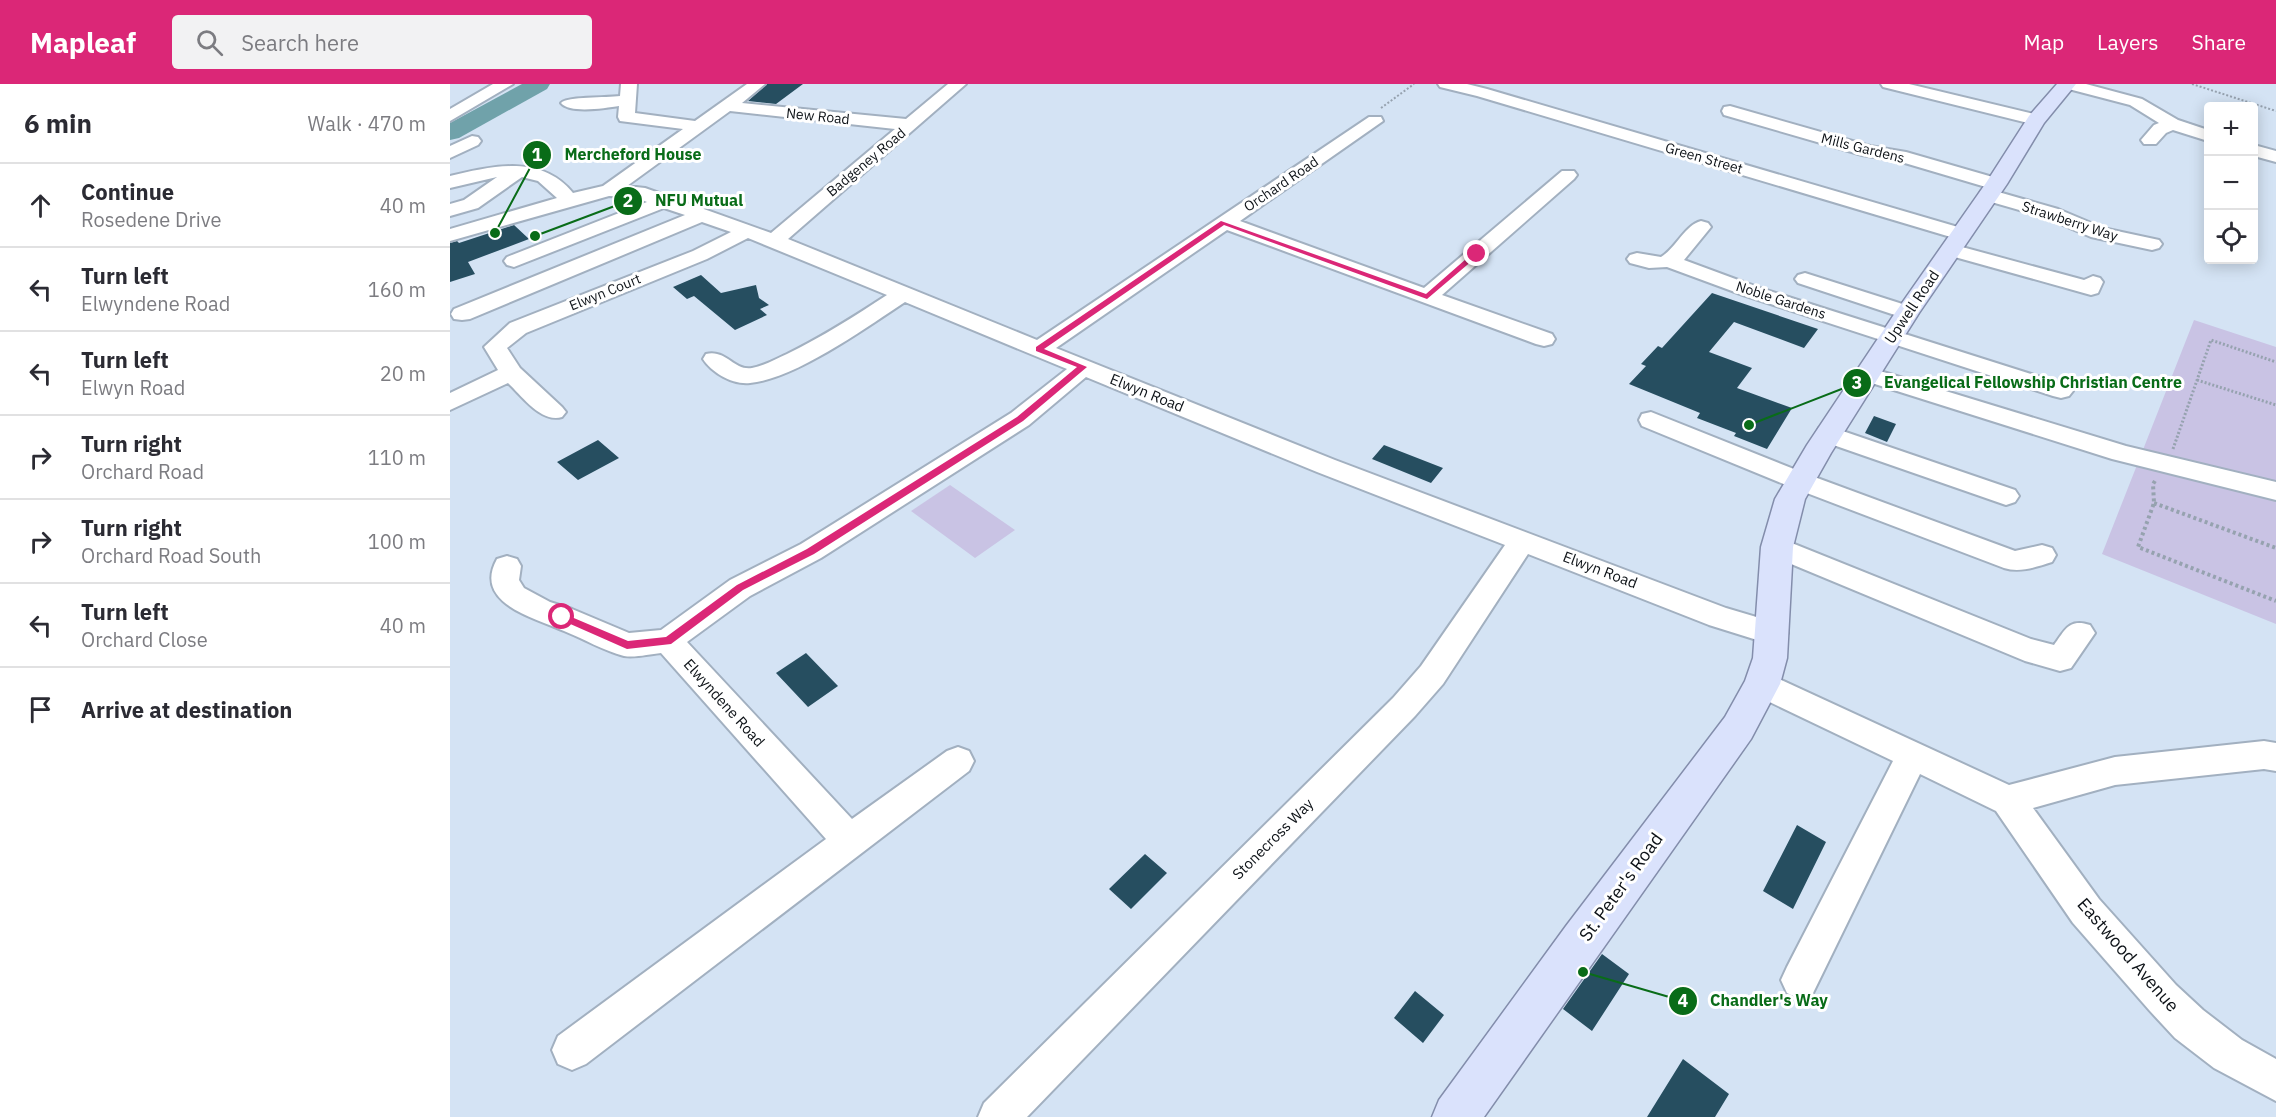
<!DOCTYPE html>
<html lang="en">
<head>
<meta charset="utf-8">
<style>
  :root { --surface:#fff; --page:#f2f2f3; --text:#2b2b33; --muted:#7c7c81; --line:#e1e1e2; --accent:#db2777 }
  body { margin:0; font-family:"IBM Plex Sans",sans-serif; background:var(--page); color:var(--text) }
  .controls { position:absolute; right:18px; top:18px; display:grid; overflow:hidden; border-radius:6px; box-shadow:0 3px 15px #0003 }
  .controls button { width:54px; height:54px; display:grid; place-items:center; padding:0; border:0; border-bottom:2px solid var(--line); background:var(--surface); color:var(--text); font:30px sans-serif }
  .stop { position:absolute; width:18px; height:18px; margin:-14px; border:4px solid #db2777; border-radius:50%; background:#fff }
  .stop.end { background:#db2777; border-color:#fff; box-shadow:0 2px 6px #0008 }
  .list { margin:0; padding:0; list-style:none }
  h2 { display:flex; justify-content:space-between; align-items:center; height:78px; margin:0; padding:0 24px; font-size:26px }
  h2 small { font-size:20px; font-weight:400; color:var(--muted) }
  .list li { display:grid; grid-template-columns:39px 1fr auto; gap:18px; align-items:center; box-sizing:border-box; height:84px; padding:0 24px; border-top:2px solid var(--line) }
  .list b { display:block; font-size:22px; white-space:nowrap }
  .list p { margin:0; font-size:20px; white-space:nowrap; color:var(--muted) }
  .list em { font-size:20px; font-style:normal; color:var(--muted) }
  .icon { flex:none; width:33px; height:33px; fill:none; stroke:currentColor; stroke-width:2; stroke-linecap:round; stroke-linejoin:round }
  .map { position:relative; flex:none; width:1826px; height:1033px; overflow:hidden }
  header { display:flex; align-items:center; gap:36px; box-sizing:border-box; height:84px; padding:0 30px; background:var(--accent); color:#fff }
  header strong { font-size:28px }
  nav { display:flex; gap:33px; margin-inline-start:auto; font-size:21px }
  .search { width:420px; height:54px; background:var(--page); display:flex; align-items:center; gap:15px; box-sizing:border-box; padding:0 21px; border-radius:6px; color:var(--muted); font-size:22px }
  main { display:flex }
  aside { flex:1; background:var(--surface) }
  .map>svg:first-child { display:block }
  .green { fill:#c9c3e4 }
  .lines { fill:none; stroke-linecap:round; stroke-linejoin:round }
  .river { fill:#70a2aa; fill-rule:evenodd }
  .building { fill:#264e60 }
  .minor-casing { stroke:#a2b0c0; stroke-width:4 }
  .major-casing { stroke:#838dab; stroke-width:3 }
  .path-far2 { stroke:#96a2af; stroke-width:2; stroke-dasharray:2 2; stroke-linecap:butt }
  .path-far1 { stroke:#96a2af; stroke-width:3; stroke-dasharray:2 2; stroke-linecap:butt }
  .path { stroke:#96a2af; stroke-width:4; stroke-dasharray:3 3; stroke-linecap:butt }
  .minor { fill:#fff; fill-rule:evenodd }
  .major { fill:#dae2fc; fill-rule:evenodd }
  .route { fill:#db2777 }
  .labels { text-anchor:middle; stroke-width:6; stroke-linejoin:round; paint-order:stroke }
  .far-street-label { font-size:14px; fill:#0d1217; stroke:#fff }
  .street-label { font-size:15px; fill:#0d1217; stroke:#fff }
  .near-street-label { font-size:18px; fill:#0d1217; stroke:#fff }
  .leader { fill:none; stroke:#096c18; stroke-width:2 }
  .callout-dot { fill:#096c18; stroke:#fff; stroke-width:2 }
  .mark-label { font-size:18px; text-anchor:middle; font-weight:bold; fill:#fff }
  .callout-label { font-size:16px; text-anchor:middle; font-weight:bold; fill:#096c18; stroke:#fff; stroke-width:6; stroke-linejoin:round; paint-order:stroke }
</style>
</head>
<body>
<header>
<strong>Mapleaf</strong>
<div class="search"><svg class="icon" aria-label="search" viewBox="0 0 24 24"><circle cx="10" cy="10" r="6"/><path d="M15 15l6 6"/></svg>Search here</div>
<nav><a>Map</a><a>Layers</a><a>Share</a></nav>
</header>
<main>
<aside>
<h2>6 min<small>Walk · 470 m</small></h2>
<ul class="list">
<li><svg class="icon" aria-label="ahead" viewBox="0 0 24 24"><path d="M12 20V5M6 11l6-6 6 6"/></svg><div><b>Continue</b><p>Rosedene Drive</p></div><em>40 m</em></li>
<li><svg class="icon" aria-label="left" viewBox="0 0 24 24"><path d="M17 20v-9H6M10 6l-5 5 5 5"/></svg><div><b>Turn left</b><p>Elwyndene Road</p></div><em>160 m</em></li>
<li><svg class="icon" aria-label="left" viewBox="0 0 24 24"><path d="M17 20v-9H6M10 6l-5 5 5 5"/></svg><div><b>Turn left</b><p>Elwyn Road</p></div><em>20 m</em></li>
<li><svg class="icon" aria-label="right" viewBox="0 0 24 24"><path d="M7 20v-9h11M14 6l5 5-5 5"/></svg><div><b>Turn right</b><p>Orchard Road</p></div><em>110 m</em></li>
<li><svg class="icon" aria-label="right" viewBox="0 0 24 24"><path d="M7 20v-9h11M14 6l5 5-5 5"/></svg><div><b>Turn right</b><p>Orchard Road South</p></div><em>100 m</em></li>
<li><svg class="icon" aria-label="left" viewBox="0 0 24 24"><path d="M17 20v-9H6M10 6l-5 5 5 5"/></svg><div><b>Turn left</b><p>Orchard Close</p></div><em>40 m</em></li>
<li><svg class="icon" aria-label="arrive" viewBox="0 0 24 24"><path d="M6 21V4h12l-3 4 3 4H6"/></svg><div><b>Arrive at destination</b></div></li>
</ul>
</aside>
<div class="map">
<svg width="1826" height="1033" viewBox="0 0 1826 1033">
  <rect width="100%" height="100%" fill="#d4e3f4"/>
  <path class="green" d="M1744,236L1826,263V540L1652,470Z
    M500,401L565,446L525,474L461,427Z"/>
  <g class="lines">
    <path class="river" d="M72,0H100L97,5L9,54L0,56V39Z"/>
  </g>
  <path class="building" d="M317,0H353L326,20L298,17Z
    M64,141L79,155L18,178L25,190L0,198V159L7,157L9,159Z
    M251,191L271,209L306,201L309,214L319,221L310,225L317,231L285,246L244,212L237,215L223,203Z
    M1262,209L1368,245L1354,264L1284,238L1259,268L1302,284L1287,304L1342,324L1317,365L1284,352L1286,349L1247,334L1250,329L1179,300L1196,282L1191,280L1208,262L1212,264Z
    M1424,332L1446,340L1437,358L1415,349Z
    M148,356L169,374L128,396L107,378Z
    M934,361L993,384L981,399L922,375Z
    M356,569L388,602L358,623L326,589Z
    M1347,741L1376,758L1343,825L1313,807Z
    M695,770L717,789L681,825L659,805Z
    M1152,870L1179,890L1142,947L1113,925Z
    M965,907L994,931L973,959L944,934Z
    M1233,975L1279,1010L1265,1033H1197Z"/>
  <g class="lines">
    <g class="minor-casing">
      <path id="minor" d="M43,0H63L0,37V25Z
        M171,0H187L185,29L245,37L297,0H315L292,19L456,35L498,0H516L338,155L587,256L919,33H931L933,37L790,137L974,204L1112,87H1124L1127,91L1124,95L992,211L1102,250L1105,255L1102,260L1094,262L1086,260L777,146L606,264L885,376L1276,524L1333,541L1338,549L1333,557L1323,561L1259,541L1078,470L993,600L965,632L577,1033H528L534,1019L943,614L971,582L1055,461L867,388L636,293L579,341L371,474L300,512L237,558L402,735L497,667L508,663L519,667L524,677L519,687L136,980L122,986L108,980L102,966L108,952L376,755L211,569C200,570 185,574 174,572C154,567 134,555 114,547C86,534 22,520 47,475L57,472L67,475L71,482L69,496L74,504L100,518L122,525L179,549L211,546L280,496L351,460L561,329L617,285L455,218C417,243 345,295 300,299C283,301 262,289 253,275L256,270C276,265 284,287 302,284C314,282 326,275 337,270C372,253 405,232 437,211L298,154L257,175L76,249L57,264L70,284L112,323L116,328L112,333C91,339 73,313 58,299L0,326V309L48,286L34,263L60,239L243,167L281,148L252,138L20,235L12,236L4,235L1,230L4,225L235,131L214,124L64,183L57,181L54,177L57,173L197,118L185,113L159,112L0,157V145L107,114L88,97L72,93L28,124L0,132V120L14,116L47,93L0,104V92C43,82 91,70 123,109L153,102L233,45L170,37L168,33L169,22C155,24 120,30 111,19C117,12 157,14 170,12ZM280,27L445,45L321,149L195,104L177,102Z
        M988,0H1017L1037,5L1518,146L1521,150L1518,154H1504L1027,12L990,3Z
        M1431,0H1459L1592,32L1594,36L1592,40L1586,41L1433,3Z
        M1609,0H1636L1692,15L1728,36L1758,46V57L1723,46L1716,49L1706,60H1694L1691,56L1704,41L1709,39L1680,21L1611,3Z
        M1280,22L1420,62L1456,68L1553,96L1555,100L1553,104L1546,106L1448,77L1412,71L1274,31L1272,27L1274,23Z
        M22,52L28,53L31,57L28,61L0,74V62Z
        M1804,61L1826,67V78L1804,72Z
        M1538,105L1608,125L1653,144L1709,156L1712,160L1709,164L1702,166L1641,153L1594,133L1531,115L1529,111L1531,107Z
        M1251,137L1258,139L1261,143L1234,176L1307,203L1619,302L1623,307L1619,312L1611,314L1603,312L1293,211L1217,183L1199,184L1180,179L1177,175L1180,171L1187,169L1211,173C1226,164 1235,141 1251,137Z
        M1501,160L1634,196L1643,192L1650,194L1653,198L1648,209L1641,211L1494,170L1491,166L1494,162Z
        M1355,189L1465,224L1468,229L1465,234L1457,235L1348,199L1345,195L1348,191Z
        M1417,283L1676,362L1826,398V416L1662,375L1409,295L1405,290L1409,285Z
        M1201,328L1359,391L1565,467L1592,461L1602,464L1606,471L1602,478C1586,483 1570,489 1554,484L1341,403L1192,342L1189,336L1192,330Z
        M1378,342L1565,406L1569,412L1565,418L1556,421L1369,356L1366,350L1369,344Z
        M1327,453L1581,555L1604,561C1615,546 1619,534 1640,541L1645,549L1621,584L1610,587L1575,577L1317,470L1313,463L1317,456Z
        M1312,587L1559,701L1665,673L1814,657L1826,659V687L1814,685L1665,701L1583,724L1649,815L1726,901L1753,926L1792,956L1826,975V1017L1764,984L1725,954L1700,927L1623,839L1546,727L1470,690L1363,909L1350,915L1337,909L1331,896L1337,883L1443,677L1301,609L1297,600L1301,591Z"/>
    </g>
    <g class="major-casing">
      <path id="major" d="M1607,0H1626L1594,39L1557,100L1469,229L1381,369L1355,415L1343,463L1337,574L1330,600L1301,655L1034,1033H982L989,1016L1116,842L1275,633L1295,597L1303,574L1311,463L1325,415L1357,361L1445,229L1536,99L1579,32Z"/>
    </g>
    <path class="path-far2" d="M1742,0L1826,27
      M931,24L964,0"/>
    <path class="path-far1" d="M1747,296L1826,321
      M1723,365L1761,256L1826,278"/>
    <path class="path" d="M1705,397L1703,400L1704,419L1688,463L1826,517
      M1704,419L1826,464"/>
    <use href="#minor" class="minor"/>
    <use href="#major" class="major"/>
  </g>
  <path class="route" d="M771,137L976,210L1024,168L1030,170L977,215L774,141L594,265L637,283L573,337L364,470L293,506L221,560L177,565L109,535V530L112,529L178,557L216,553L287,501L357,465L567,333L627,283L586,267V263Z"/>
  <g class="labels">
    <g class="far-street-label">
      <text transform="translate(368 32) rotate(6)" y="5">New Road</text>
      <text transform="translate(1413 64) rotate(14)" y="5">Mills Gardens</text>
      <text transform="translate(1254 74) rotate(16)" y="5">Green Street</text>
      <text transform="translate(416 78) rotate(-40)" y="5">Badgeney Road</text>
      <text transform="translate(831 100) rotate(-34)" y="5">Orchard Road</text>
      <text transform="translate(1620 137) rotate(18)" y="5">Strawberry Way</text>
      <text transform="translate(155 208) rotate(-22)" y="5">Elwyn Court</text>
      <text transform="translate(1331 216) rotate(18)" y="5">Noble Gardens</text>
    </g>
    <g class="street-label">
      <text transform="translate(1462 223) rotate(-56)" y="5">Upwell Road</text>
      <text transform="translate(697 309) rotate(22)" y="5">Elwyn Road</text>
      <text transform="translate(1150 486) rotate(21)" y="5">Elwyn Road</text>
      <text transform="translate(274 619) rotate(48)" y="5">Elwyndene Road</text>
      <text transform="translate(823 755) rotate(-45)" y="5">Stonecross Way</text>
    </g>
    <g class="near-street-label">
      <text transform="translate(1171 803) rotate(-54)" y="6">St. Peter's Road</text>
      <text transform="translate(1678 871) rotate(49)" y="6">Eastwood Avenue</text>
    </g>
  </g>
  <path class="leader" d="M45 149L87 71M85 152L178 117M1299 341L1407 299M1133 888L1233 917"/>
  <g class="callout-dot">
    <circle cx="45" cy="149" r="6"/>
    <circle cx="85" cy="152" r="6"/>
    <circle cx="1299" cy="341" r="6"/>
    <circle cx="1133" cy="888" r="6"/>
    <circle cx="87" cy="71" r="15"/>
    <circle cx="178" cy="117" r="15"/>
    <circle cx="1407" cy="299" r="15"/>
    <circle cx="1233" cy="917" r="15"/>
  </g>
  <g class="mark-label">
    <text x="87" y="77">1</text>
    <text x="178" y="123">2</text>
    <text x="1407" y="305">3</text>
    <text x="1233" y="923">4</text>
  </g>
  <g class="callout-label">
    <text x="183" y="76">Mercheford House</text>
    <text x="249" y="122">NFU Mutual</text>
    <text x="1583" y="304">Evangelical Fellowship Christian Centre</text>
    <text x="1319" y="922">Chandler's Way</text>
  </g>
</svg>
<div class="controls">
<button>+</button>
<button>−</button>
<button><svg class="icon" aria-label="locate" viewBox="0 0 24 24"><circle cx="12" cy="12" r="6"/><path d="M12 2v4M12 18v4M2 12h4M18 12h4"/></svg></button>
</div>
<div class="stop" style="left:112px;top:533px"></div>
<div class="stop end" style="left:1027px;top:170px"></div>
</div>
</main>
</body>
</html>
